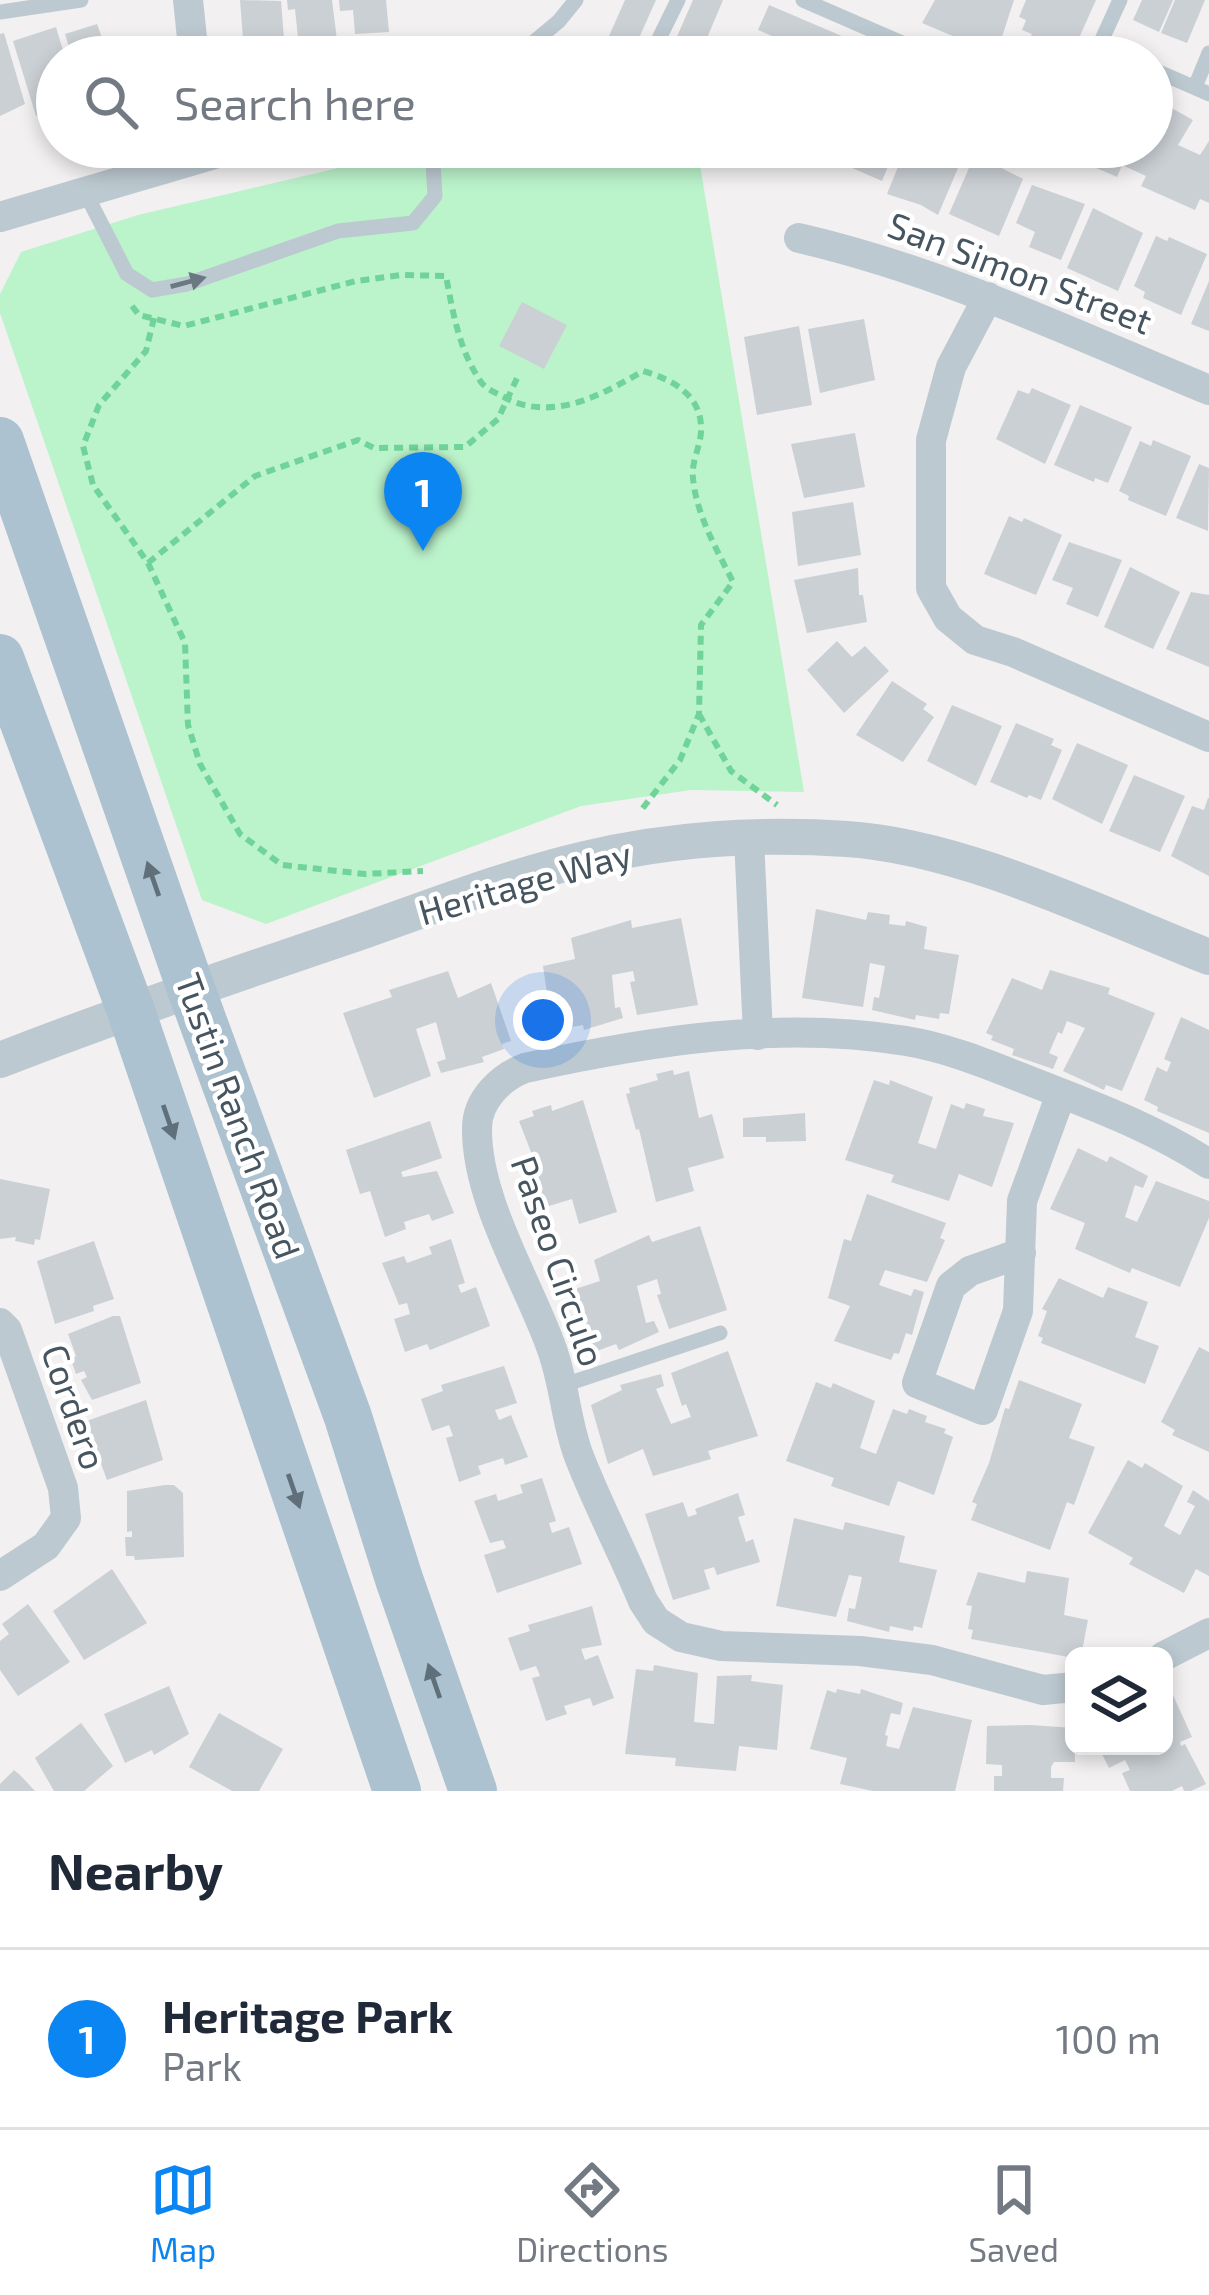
<!DOCTYPE html>
<html lang="en">
<head>
<meta charset="utf-8">
<style>
  :root { --surface:#fff; --page:#f2f2f3; --text:#1f2937; --muted:#747a83; --line:#e0e1e3; --accent:#0b85f1 }
  body { margin:0; font-family:"Exo 2",sans-serif; background:var(--page); color:var(--text) }
  .controls { position:absolute; right:36px; bottom:36px; display:grid; overflow:hidden; border-radius:18px; box-shadow:0 6px 18px #0003 }
  .controls button { width:108px; height:108px; display:grid; place-items:center; padding:0; border:0; border-bottom:3px solid var(--line); background:var(--surface); color:var(--text); font:60px sans-serif }
  .you { position:absolute; left:543px; top:1020px; width:42px; height:42px; margin:-30px; border:9px solid #fff; border-radius:50%; background:#1a73e8; box-shadow:0 0 0 18px #1a73e833 }
  .badge { display:grid; place-items:center; width:78px; height:78px; border-radius:50%; background:var(--accent); color:#fff; font-size:39px; font-weight:700 }
  .pin { position:absolute; translate:-50% -99px; filter:drop-shadow(0 3px 6px #0008) }
  .pin::after { content:''; position:absolute; top:63px; width:42px; height:36px; background:inherit; clip-path:polygon(0 0,100% 0,50% 100%) }
  .list { margin:0; padding:0; list-style:none }
  h2 { display:flex; justify-content:space-between; align-items:center; height:156px; margin:0; padding:0 48px; font-size:51px }
  h2 small { font-size:39px; font-weight:400; color:var(--muted) }
  .list li { display:grid; grid-template-columns:78px 1fr auto; gap:36px; align-items:center; box-sizing:border-box; height:180px; padding:0 48px; border-top:3px solid var(--line) }
  .list b { display:block; font-size:45px; white-space:nowrap }
  .list p { margin:0; font-size:39px; white-space:nowrap; color:var(--muted) }
  .list em { font-size:39px; font-style:normal; color:var(--muted) }
  .icon { flex:none; width:66px; height:66px; fill:none; stroke:currentColor; stroke-width:2; stroke-linecap:round; stroke-linejoin:round }
  .map { position:relative; flex:none; width:1209px; height:1791px; overflow:hidden }
  .search { position:absolute; background:var(--surface); box-shadow:0 6px 18px #0003; left:36px; right:36px; top:36px; height:132px; display:flex; align-items:center; gap:30px; box-sizing:border-box; padding:0 42px; border-radius:66px; color:var(--muted); font-size:45px }
  .sheet { height:336px; background:var(--surface) }
  nav { display:flex; justify-content:space-around; align-items:center; box-sizing:border-box; height:168px; border-top:3px solid var(--line); background:var(--surface); font-size:33px; color:var(--muted) }
  nav a { display:grid; justify-items:center; gap:6px }
  nav .on { color:var(--accent) }
  .map>svg:first-child { display:block }
  .green { fill:#bbf3cb }
  .building { fill:#cbd0d5 }
  .lines { fill:none; stroke-linecap:round; stroke-linejoin:round }
  .path { stroke:#70d499; stroke-width:6; stroke-dasharray:9 6; stroke-linecap:butt }
  .service { stroke:#bcc9d0; stroke-width:15 }
  .minor { stroke:#bcc9d0; stroke-width:30 }
  .tertiary { stroke:#bcc9d0; stroke-width:36 }
  .primary { stroke:#adc2d0; stroke-width:48 }
  .oneway { fill:#697881 }
  .oneway2 { fill:#60707b }
  .labels { text-anchor:middle; stroke-width:9; stroke-linejoin:round; paint-order:stroke }
  .street-label { font-size:36px; fill:#46555f; stroke:#fff }
</style>
</head>
<body>
<div class="map">
<svg width="1209" height="1791" viewBox="0 0 1209 1791">
  <rect width="100%" height="100%" fill="#f2f0f0"/>
  <path class="green" d="M527,147H697L804,792L691,790L581,806L266,924L202,900L0,313V294L21,252L138,215L402,153L471,165L512,159Z"/>
  <path class="building" d="M240,0L281,1L285,51L244,52Z
    M287,0H332L337,40L299,47L295,9L288,10Z
    M339,0H386L389,32L355,34L353,10L340,11Z
    M625,0H656L635,47L609,36Z
    M693,0H723L699,57H668Z
    M935,0H1014L1001,40L994,38L988,51L922,23Z
    M1026,0H1096L1075,47L1066,42L1060,57L1028,43L1032,34L1022,30L1026,20L1019,17Z
    M1142,0H1173L1159,32L1133,20Z
    M1175,0H1205L1187,43L1161,33Z
    M769,5L891,57H821L758,30Z
    M97,24L105,46L111,44L115,57H72L65,34Z
    M56,27L65,57H57V109L36,116L13,41Z
    M4,33L25,104L0,116V34Z
    M1152,97L1193,120L1178,145L1200,155L1209,141V203L1200,199L1195,210L1141,186L1146,176L1122,165L1117,177L1087,164L1094,147H1152Z
    M705,147H761L762,154L708,164Z
    M846,147H896L882,181L850,167L857,152Z
    M906,147H948L964,154L938,215L921,205L887,194Z
    M1031,147H1080L1072,165Z
    M975,154L1023,179L999,236L949,214Z
    M1032,185L1085,204L1061,260L1029,247L1035,232L1016,223Z
    M1093,208L1143,233L1118,291L1067,268Z
    M1156,236L1167,241L1169,237L1207,254L1181,315L1143,298L1145,292L1134,286Z
    M1209,281V331L1191,324Z
    M522,302L567,325L544,369L499,346Z
    M864,319L875,380L820,393L808,329Z
    M799,326L812,405L757,415L744,337Z
    M1032,388L1071,405L1045,464L996,439L1018,390L1029,394Z
    M1080,405L1132,427L1108,483L1095,478L1094,482L1054,465Z
    M855,433L865,487L804,498L791,444Z
    M1153,440L1191,456L1166,516L1128,500L1129,496L1119,491L1140,441L1151,446Z
    M1199,464L1209,468L1208,531L1176,518Z
    M853,502L861,555L798,566L792,512Z
    M1009,516L1022,522L1024,518L1062,535L1036,595L984,574Z
    M1069,542L1122,560L1098,617L1066,604L1073,588L1052,580Z
    M1130,567L1180,592L1153,649L1104,627Z
    M858,568L859,595H863L867,622L807,633L794,580Z
    M1191,592L1209,595V667L1166,649Z
    M837,641L852,657L865,646L889,671L844,713L807,670Z
    M892,681L927,704L923,709L934,717L903,762L856,735Z
    M952,705L1002,726L976,786L927,761Z
    M1016,723L1054,739L1051,745L1062,750L1041,800L1029,795L1027,798L990,782Z
    M1077,743L1128,765L1102,824L1052,799Z
    M1134,775L1185,796L1160,852L1109,831Z
    M1208,798H1209V876L1171,856L1192,806L1204,810Z
    M816,909L866,920L868,912L890,915L889,924L905,926L906,921L927,927L924,949L959,955L949,1014L940,1013L939,1019L916,1015L915,1020L872,1010L874,997L879,998L885,966L870,963L863,1007L802,998Z
    M681,918L698,1005L637,1015L630,982L635,981L633,971L612,975L615,1008L620,1007L623,1018L584,1030L583,1025L559,1029V1025L552,1026L543,966L575,959L571,938L631,920L632,928Z
    M1050,970L1110,988L1108,994L1155,1013L1122,1091L1106,1085L1104,1090L1063,1071L1085,1028L1067,1021L1062,1034L1058,1032L1049,1053L1058,1057L1053,1069L1012,1055L1014,1049L991,1040L993,1036L986,1033L1012,978L1042,990Z
    M448,971L458,998L491,983L511,1041L502,1044L504,1049L482,1057L484,1062L441,1073L437,1062L446,1059L436,1022L416,1029L431,1076L374,1098L343,1013L392,997L389,990Z
    M1181,1017L1209,1030V1133L1157,1111L1158,1107L1144,1100L1157,1067L1167,1072L1171,1062L1164,1059Z
    M673,1070L674,1075L689,1071L699,1118L712,1114L724,1158L688,1168L694,1191L656,1202L639,1129L636,1130L626,1094L630,1093L629,1088L658,1080L656,1074Z
    M874,1080L889,1085L890,1080L933,1097L918,1143L936,1149L951,1104L964,1109L966,1103L985,1109L983,1116L1014,1123L992,1187L959,1174L949,1201L891,1182L894,1175L845,1160Z
    M583,1100L617,1212L579,1224L572,1199L536,1210L524,1169L536,1165L519,1121L534,1116L532,1111L551,1105L552,1111Z
    M805,1113L806,1141L766,1142V1137H743V1118Z
    M430,1121L442,1158L401,1172L403,1177L437,1171L454,1213L432,1221L429,1214L404,1222L406,1229L385,1237L370,1191L360,1194L346,1150Z
    M1078,1148L1107,1162L1110,1156L1148,1176L1143,1188L1135,1185L1125,1217L1137,1222L1156,1181L1209,1201V1218L1180,1287L1132,1268L1130,1273L1075,1249L1085,1223L1050,1209Z
    M0,1179L50,1189L40,1240L35,1239L34,1245L15,1241L16,1237L0,1239Z
    M867,1194L946,1223L940,1238L945,1240L927,1282L885,1270L879,1285L911,1296L914,1289L924,1292L912,1335L906,1333L899,1354L894,1353L891,1360L834,1341L850,1306L828,1298L844,1239L851,1241Z
    M700,1226L727,1310L669,1329L657,1295L661,1294L657,1279L637,1286L646,1323L654,1321L659,1332L619,1350L616,1344L594,1352L593,1347L585,1350L569,1291L600,1281L594,1260L649,1235L652,1242Z
    M451,1239L465,1283L458,1285L461,1293L476,1287L490,1326L430,1350L427,1344L405,1352L394,1319L410,1314L407,1303L399,1305L382,1263L404,1256L407,1263L432,1254L429,1247Z
    M94,1241L114,1299L93,1306L94,1311L55,1324L37,1261Z
    M1059,1278L1103,1298L1108,1287L1148,1302L1135,1337L1159,1346L1145,1384L1041,1343L1043,1338L1038,1336L1047,1311L1042,1309Z
    M113,1316H120L141,1383L92,1400L81,1380L87,1377L84,1371L76,1374L71,1360L76,1356L68,1334Z
    M1199,1347L1209,1352V1452L1172,1435L1175,1430L1161,1422Z
    M728,1351L758,1436L708,1451L711,1459L653,1476L643,1449L608,1464L591,1405L622,1390L620,1385L661,1374L664,1386L656,1389L671,1424L691,1417L686,1404L682,1406L671,1373Z
    M504,1366L517,1403L495,1410L499,1420L511,1415L528,1457L505,1465L503,1458L478,1466L481,1474L459,1482L446,1438L453,1436L449,1425L432,1431L421,1399L443,1391L441,1385Z
    M1019,1380L1082,1404L1069,1438L1095,1447L1074,1505L1067,1502L1050,1550L971,1520L977,1504L972,1502L989,1463L1005,1408L1009,1409Z
    M816,1382L831,1388L833,1383L875,1401L860,1448L876,1454L893,1409L907,1414L909,1409L927,1416L925,1422L946,1429L944,1433L953,1437L934,1495L898,1481L889,1506L831,1486L834,1478L786,1461Z
    M146,1400L163,1460L107,1480L100,1461L94,1463L81,1423Z
    M1128,1460L1142,1468L1145,1463L1183,1486L1164,1526L1180,1535L1195,1506L1187,1502L1193,1490L1209,1501V1576L1196,1569L1184,1593L1129,1564L1133,1558L1088,1533Z
    M542,1478L556,1521L549,1523L552,1533L569,1527L582,1564L497,1593L484,1555L506,1548L503,1540L490,1543L474,1501L496,1494L498,1501L523,1493L520,1485Z
    M165,1485H174L183,1493L184,1557L135,1560L134,1556H126L125,1537H132V1531L127,1532V1491Z
    M738,1493L745,1515L738,1517L746,1542L753,1539L760,1562L717,1575L714,1567L704,1570L710,1589L673,1600L645,1514L683,1502L688,1517L697,1514L695,1509Z
    M794,1518L843,1530L845,1522L905,1536L899,1562L937,1570L922,1628L914,1626L913,1631L890,1626L889,1632L847,1621L849,1608L855,1609L862,1577L849,1575L836,1617L776,1606Z
    M112,1569L147,1623L84,1660L53,1611Z
    M1027,1571L1069,1578L1064,1615L1088,1620L1081,1656L1074,1658L971,1639L973,1630L968,1629L972,1606L966,1605L978,1572L1025,1583Z
    M28,1604L70,1662L18,1696L0,1670V1641L9,1634L2,1624Z
    M592,1606L602,1645L581,1649L585,1660L598,1655L614,1698L593,1706L590,1698L564,1706L567,1714L546,1721L532,1678L540,1676L536,1666L520,1671L508,1638L530,1631L528,1625Z
    M654,1665L698,1673L694,1722L714,1724L717,1676L752,1675L751,1681L783,1685L777,1750L739,1746L736,1771L675,1766L676,1758L625,1754L636,1669L653,1671Z
    M169,1686L189,1734L154,1755L152,1750L125,1763L104,1714Z
    M837,1689L860,1694L861,1689L903,1703L900,1715L891,1713L885,1735L888,1736L886,1746L899,1749L913,1707L972,1720L955,1791H873L840,1784L847,1758L810,1749L827,1690L836,1693Z
    M1173,1695L1192,1737L1180,1742L1181,1746L1185,1744L1206,1784L1191,1791H1184L1182,1786L1172,1791H1130L1122,1773L1130,1770L1125,1760L1109,1768L1098,1746H1164V1699Z
    M219,1713L283,1749L259,1791H232L189,1767Z
    M81,1723L113,1766L84,1791H54L35,1758Z
    M1030,1725L1074,1728L1075,1762H1054L1051,1767V1778H1064L1063,1791H994V1776H1002V1765L986,1764L987,1726Z
    M14,1770L20,1775L35,1791H0V1784Z"/>
  <g class="lines">
    <path class="path" d="M132,306L139,315L184,326L356,281L401,275L446,276C453,313 459,350 481,382C486,389 496,393 504,397C551,423 602,395 643,371C674,380 703,396 701,432C700,447 691,463 693,478C696,514 717,550 733,582L701,625L699,714L680,760L639,813
      M154,318L146,351L99,405L83,446L93,485L148,563L185,643L188,725L200,764L240,834L282,865L365,874L423,871
      M148,563L255,476L358,440L374,448L465,447L498,419L519,374
      M699,714L731,771L777,805"/>
    <path class="service" d="M803,0L934,57
      M0,12L81,0
      M1099,45L1126,57
      M516,57L559,21L576,0
      M650,57L678,0
      M1094,57L1120,0
      M1152,69L1209,94
      M1195,87L1209,53
      M85,192L127,274L152,290L187,284L338,231L413,223L435,196L432,147
      M561,1386L720,1333"/>
    <path class="minor" d="M188,0L194,57
      M0,217L238,147
      M799,238C942,271 1074,334 1209,390
      M988,297L951,367L931,440V588L948,618L975,640L1013,652L1209,737
      M749,838L758,1035
      M1021,1253L970,1271L951,1286L917,1383L983,1410L1018,1311L1022,1201L1061,1094
      M0,1323L7,1330L63,1488L66,1518L46,1546L0,1576
      M1164,1656L1209,1633
      M1074,1687L1043,1690L932,1660L860,1651L721,1646L681,1637L656,1621L643,1601C623,1553 599,1507 580,1459C565,1422 565,1381 550,1344C526,1279 476,1198 477,1128C477,1100 501,1077 525,1068C648,1041 780,1020 906,1041C956,1049 1005,1072 1053,1090C1107,1111 1160,1132 1209,1164"/>
    <path class="tertiary" d="M0,1060C113,1016 228,977 343,938C422,911 503,878 585,859C669,839 761,833 847,839C965,847 1099,914 1209,957"/>
    <path class="primary" d="M0,441L191,989L348,1417L399,1579L473,1791
      M0,658L131,1011L397,1791"/>
  </g>
  <defs><path id="oneway-solid" d="M-6-.8H1V-3.2L6.5 0L1 3.2V.8H-6Z" transform="scale(3)"/></defs>
  <use class="oneway" href="#oneway-solid" transform="translate(188 282) rotate(-15)"/>
  <g class="oneway2">
    <use href="#oneway-solid" transform="translate(153 879) rotate(-109)"/>
    <use href="#oneway-solid" transform="translate(169 1122) rotate(71)"/>
    <use href="#oneway-solid" transform="translate(294 1491) rotate(71)"/>
    <use href="#oneway-solid" transform="translate(434 1681) rotate(-109)"/>
  </g>
  <g class="labels">
    <g class="street-label">
      <text transform="translate(1020 273) rotate(21)" y="13">San Simon Street</text>
      <text transform="translate(525 883) rotate(-16)" y="13">Heritage Way</text>
      <text transform="translate(238 1116) rotate(70)" y="13">Tustin Ranch Road</text>
      <text transform="translate(558 1261) rotate(71)" y="13">Paseo Circulo</text>
      <text transform="translate(74 1407) rotate(71)" y="13">Cordero</text>
    </g>
  </g>
</svg>
<div class="controls">
<button><svg class="icon" aria-label="layers" viewBox="0 0 24 24"><path d="M12 4l9 5-9 5-9-5zM3 14l9 5 9-5"/></svg></button>
</div>
<div class="you"></div>
<div class="pin badge" style="left:423px;top:551px">1</div>
<div class="search"><svg class="icon" aria-label="search" viewBox="0 0 24 24"><circle cx="10" cy="10" r="6"/><path d="M15 15l6 6"/></svg>Search here</div>
</div>
<section class="sheet">
<h2>Nearby<small></small></h2>
<ul class="list">
<li><span class="badge">1</span><div><b>Heritage Park</b><p>Park</p></div><em>100 m</em></li>
</ul>
</section>
<nav>
<a class="on"><svg class="icon" aria-label="map" viewBox="0 0 24 24"><path d="M3 6l6-2 6 2 6-2v14l-6 2-6-2-6 2zM9 4v14M15 6v14"/></svg>Map</a>
<a><svg class="icon" aria-label="directions" viewBox="0 0 24 24"><path d="M12 3l9 9-9 9-9-9zM9 14v-3h6M13 9l2 2-2 2"/></svg>Directions</a>
<a><svg class="icon" aria-label="saved" viewBox="0 0 24 24"><path d="M7 4h10v16l-5-4-5 4z"/></svg>Saved</a>
</nav>
</body>
</html>
